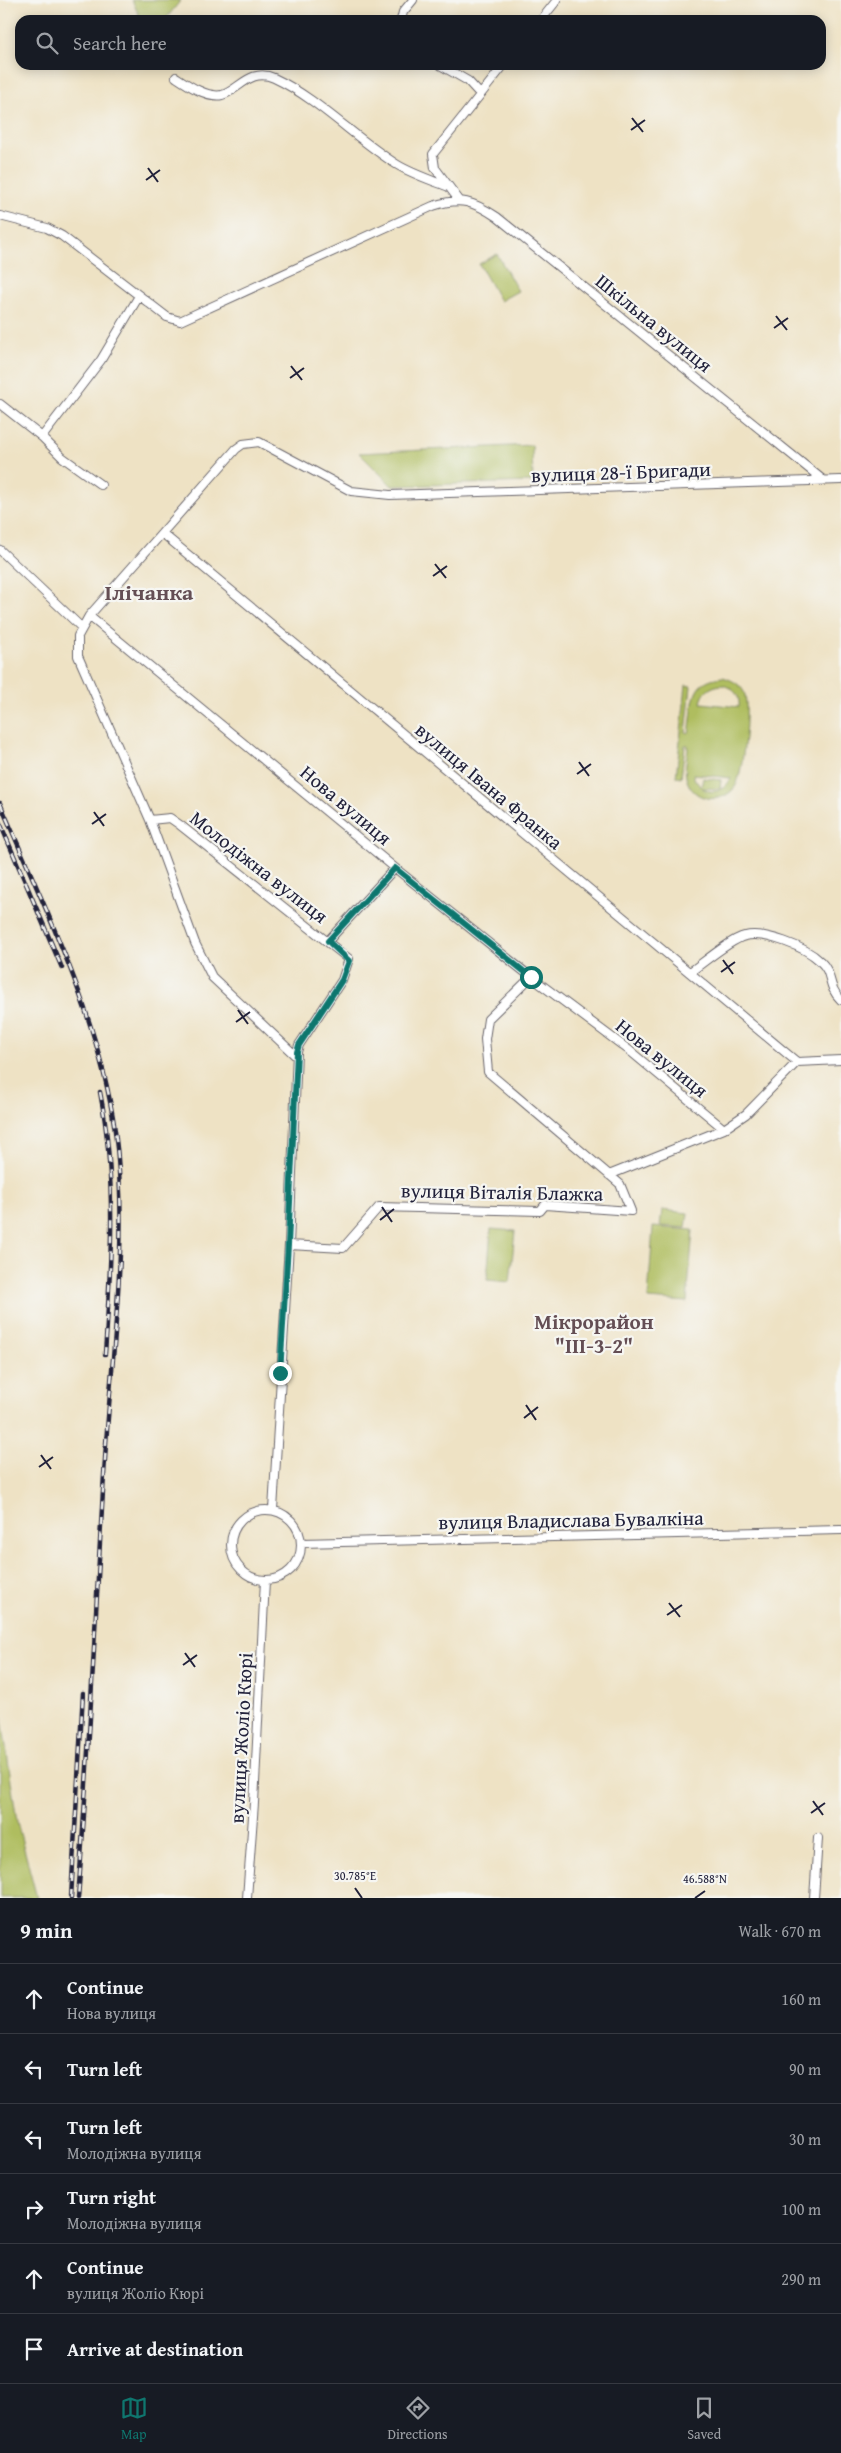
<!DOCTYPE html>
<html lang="en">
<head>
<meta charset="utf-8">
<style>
  :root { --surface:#171b24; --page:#242831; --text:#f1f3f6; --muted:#9ea1a6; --line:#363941; --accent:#0f766e }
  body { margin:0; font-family:"Gentium Book Plus",serif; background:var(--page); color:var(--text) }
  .stop { position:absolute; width:15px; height:15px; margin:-11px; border:4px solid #0f766e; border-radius:50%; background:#fff }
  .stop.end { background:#0f766e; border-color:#fff; box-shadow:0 1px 5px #0008 }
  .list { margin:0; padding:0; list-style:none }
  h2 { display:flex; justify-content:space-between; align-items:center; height:65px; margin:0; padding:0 20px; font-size:21px }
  h2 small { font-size:16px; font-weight:400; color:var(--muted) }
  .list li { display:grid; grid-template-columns:32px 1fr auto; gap:15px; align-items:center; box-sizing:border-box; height:70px; padding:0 20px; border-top:1px solid var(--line) }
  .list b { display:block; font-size:19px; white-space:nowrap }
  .list p { margin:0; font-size:16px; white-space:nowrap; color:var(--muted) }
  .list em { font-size:16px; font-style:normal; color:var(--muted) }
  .icon { flex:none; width:28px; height:28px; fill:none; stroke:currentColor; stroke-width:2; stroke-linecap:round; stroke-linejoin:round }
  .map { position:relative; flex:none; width:841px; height:1898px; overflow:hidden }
  .search { position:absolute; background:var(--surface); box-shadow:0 2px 12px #0003; left:15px; right:15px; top:15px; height:55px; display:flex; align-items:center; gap:12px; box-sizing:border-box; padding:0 18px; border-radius:15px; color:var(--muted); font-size:19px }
  .sheet { height:485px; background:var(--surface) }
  nav { display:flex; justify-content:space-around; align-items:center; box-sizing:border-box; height:70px; border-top:1px solid var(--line); background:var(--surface); font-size:14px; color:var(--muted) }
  nav a { display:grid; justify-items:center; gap:2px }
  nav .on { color:var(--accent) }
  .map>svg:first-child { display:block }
  .green { fill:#afbd5f; stroke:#68704d; fill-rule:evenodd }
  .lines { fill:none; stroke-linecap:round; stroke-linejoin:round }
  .minor-casing { stroke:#69656b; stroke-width:10 }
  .minor { stroke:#fff; stroke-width:8 }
  .rail-casing { stroke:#22223b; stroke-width:4.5 }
  .rail { stroke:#f6f6f2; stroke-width:2.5; stroke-dasharray:8; stroke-linecap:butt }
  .route { stroke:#0f766e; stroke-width:6 }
  .ticks { fill:none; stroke:#22223b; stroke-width:2 }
  .labels { text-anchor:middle; stroke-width:4.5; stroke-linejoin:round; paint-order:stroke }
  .street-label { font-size:20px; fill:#22223b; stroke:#f6f6f2 }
  .neighbourhood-label { font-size:21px; font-weight:bold; fill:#644e54; stroke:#f6f6f2 }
  .quarter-label { font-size:22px; font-weight:bold; fill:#644e54; stroke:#f6f6f2 }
  .ticks-label { font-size:12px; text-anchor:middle; fill:#22223b; stroke:#f6f6f2; stroke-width:4.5; stroke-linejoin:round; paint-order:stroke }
</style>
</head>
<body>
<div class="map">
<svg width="841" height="1898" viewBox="0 0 841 1898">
  <rect width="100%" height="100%" fill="#f6f6f2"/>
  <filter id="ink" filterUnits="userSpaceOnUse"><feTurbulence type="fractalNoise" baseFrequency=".02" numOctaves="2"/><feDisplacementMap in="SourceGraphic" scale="10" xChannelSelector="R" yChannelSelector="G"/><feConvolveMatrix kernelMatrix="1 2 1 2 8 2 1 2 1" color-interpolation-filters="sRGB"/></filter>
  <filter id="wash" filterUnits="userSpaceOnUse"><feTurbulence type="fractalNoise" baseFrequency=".0096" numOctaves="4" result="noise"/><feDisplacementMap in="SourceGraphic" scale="20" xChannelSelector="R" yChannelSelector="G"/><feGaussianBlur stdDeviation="1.12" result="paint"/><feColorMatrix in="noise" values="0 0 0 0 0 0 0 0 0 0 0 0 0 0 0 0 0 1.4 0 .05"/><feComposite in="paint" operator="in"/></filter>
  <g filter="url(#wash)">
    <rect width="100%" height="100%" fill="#eee2c4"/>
    <path class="green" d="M132,0H181L165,20H141Z
      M497,254L518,291L500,301L479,264Z
      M532,445L533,482L392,486L359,453Z
      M723,677C732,680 740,684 744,692C750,704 743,776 735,787C723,804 696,802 688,783C682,771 688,757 688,745H685L681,778L676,777L686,685L691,686L686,732L689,733C694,707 688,679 723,677ZM722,685C734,688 740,695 739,707L701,703C703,692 710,686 722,685ZM693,774H694L731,778C725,790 714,795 702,788L720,789L721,780L703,778L701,787L695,780Z
      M662,1210L688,1213L686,1228L660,1226Z
      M653,1227L693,1230L687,1302L648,1299Z
      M491,1229L515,1231L510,1282L487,1280Z
      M0,1706L17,1822L37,1898H0Z"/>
  </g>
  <g filter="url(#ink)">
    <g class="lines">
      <g class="minor-casing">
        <path id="minor" d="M401,20L403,12L413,0
          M541,20L557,0
          M440,65L468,81L480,94
          M176,77C188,85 207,98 222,95C238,91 251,67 274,78C317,98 356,139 396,164C412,174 431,180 449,187
          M459,200L435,168L433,154L504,65
          M0,216L47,228L62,236L167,317L180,321L433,206C461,197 473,201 497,217L823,480
          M0,404L42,437L101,360L139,296
          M42,437L62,457L101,485
          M162,533L797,1062
          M0,550L81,627
          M89,616L395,868L531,977L630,1051L724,1129
          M150,820L170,818L180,825L349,959L342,980L299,1045L297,1052L289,1245L273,1510
          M328,941L395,868
          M690,972C703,963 731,939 745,936C764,931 806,947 820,961C834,974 826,985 841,1000
          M297,1057L212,977L195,943L150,820L78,656V636L89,616L236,449L243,444L259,442L351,491L390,495L841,480
          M609,1175L724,1129L746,1114L797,1062L841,1060
          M289,1245L343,1248L379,1207L540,1211L545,1205L631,1211L620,1184L488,1072L485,1039L488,1019L531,977
          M231 1545a35 35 0 1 1 70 0a35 35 0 1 1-70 0Z
          M301,1543L841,1530
          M247,1898L254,1803L265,1580
          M814,1898L818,1838"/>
      </g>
      <use href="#minor" class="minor"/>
      <g class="rail-casing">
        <path id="rail" d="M0,803C45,909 99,1016 115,1131C129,1233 113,1342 106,1444C96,1595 90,1747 78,1898
          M0,823L62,968
          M100,1092C117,1178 111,1267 105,1354
          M71,1898L83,1693"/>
      </g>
      <use href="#rail" class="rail"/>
    </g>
  </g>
  <g class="lines" filter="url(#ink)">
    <path class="route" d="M280,1373L288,1245L297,1052L299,1045L342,980L349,961L328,941L395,868L531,977"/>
  </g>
  <path class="ticks" d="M632,118L643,132M631,130L645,120M148,168L158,182M146,180L160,170M776,316L787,330M774,328L788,318M291,366L302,380M290,378L304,368M435,564L446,578M433,576L447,566M579,762L589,776M577,774L591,764M94,812L104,826M92,824L106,814M723,960L733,974M721,972L735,962M238,1010L248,1024M236,1022L250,1012M382,1207L392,1222M380,1220L394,1209M526,1405L536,1420M524,1418L538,1407M41,1455L51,1469M39,1467L53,1457M669,1603L680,1617M667,1615L682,1605M185,1653L195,1667M183,1665L197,1655M813,1801L823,1815M811,1813L825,1803M355,1888L362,1898M695,1898L705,1891"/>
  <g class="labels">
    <g class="street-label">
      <text transform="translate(654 323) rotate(39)" y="7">Шкільна вулиця</text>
      <text transform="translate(621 472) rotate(-2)" y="7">вулиця 28-ї Бригади</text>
      <text transform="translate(489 786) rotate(40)" y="7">вулиця Івана Франка</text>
      <text transform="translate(346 805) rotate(40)" y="7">Нова вулиця</text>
      <text transform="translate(259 867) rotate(38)" y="7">Молодіжна вулиця</text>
      <text transform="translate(662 1058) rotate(39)" y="7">Нова вулиця</text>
      <text transform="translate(502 1192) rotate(1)" y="7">вулиця Віталія Блажка</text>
      <text transform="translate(571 1520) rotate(-1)" y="7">вулиця Владислава Бувалкіна</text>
      <text transform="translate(241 1738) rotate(-87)" y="7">вулиця Жоліо Кюрі</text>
    </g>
    <g class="neighbourhood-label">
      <text x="594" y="1329">Мікрорайон<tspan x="594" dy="24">"ІІІ-3-2"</tspan></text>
    </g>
    <g class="quarter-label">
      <text x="149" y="600">Ілічанка</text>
    </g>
  </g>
  <g class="ticks-label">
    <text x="355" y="1880">30.785°E</text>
    <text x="705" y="1883">46.588°N</text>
  </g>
</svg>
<div class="stop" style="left:531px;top:977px"></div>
<div class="stop end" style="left:280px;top:1373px"></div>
<div class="search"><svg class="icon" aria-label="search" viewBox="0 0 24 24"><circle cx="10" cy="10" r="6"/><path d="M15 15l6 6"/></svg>Search here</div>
</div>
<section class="sheet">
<h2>9 min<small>Walk · 670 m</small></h2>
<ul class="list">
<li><svg class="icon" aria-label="ahead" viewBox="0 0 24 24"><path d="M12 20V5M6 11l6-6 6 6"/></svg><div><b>Continue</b><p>Нова вулиця</p></div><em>160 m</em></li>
<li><svg class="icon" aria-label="left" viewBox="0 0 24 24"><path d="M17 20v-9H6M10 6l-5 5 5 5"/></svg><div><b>Turn left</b></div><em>90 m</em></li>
<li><svg class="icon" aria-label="left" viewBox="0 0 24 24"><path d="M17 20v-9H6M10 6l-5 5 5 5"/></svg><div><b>Turn left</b><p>Молодіжна вулиця</p></div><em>30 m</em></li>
<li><svg class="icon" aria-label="right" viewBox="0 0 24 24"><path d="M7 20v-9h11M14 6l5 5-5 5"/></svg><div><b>Turn right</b><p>Молодіжна вулиця</p></div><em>100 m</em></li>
<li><svg class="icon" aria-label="ahead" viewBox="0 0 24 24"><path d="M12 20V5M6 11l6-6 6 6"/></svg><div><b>Continue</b><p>вулиця Жоліо Кюрі</p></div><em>290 m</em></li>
<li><svg class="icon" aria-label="arrive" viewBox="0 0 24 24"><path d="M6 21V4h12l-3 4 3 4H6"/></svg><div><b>Arrive at destination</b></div></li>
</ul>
</section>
<nav>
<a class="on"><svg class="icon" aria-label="map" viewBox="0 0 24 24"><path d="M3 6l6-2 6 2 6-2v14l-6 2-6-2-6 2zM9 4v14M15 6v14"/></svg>Map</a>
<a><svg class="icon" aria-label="directions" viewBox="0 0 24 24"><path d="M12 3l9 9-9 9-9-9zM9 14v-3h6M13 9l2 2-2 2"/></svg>Directions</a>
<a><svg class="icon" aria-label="saved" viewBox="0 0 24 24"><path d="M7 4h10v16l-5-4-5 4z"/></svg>Saved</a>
</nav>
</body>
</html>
